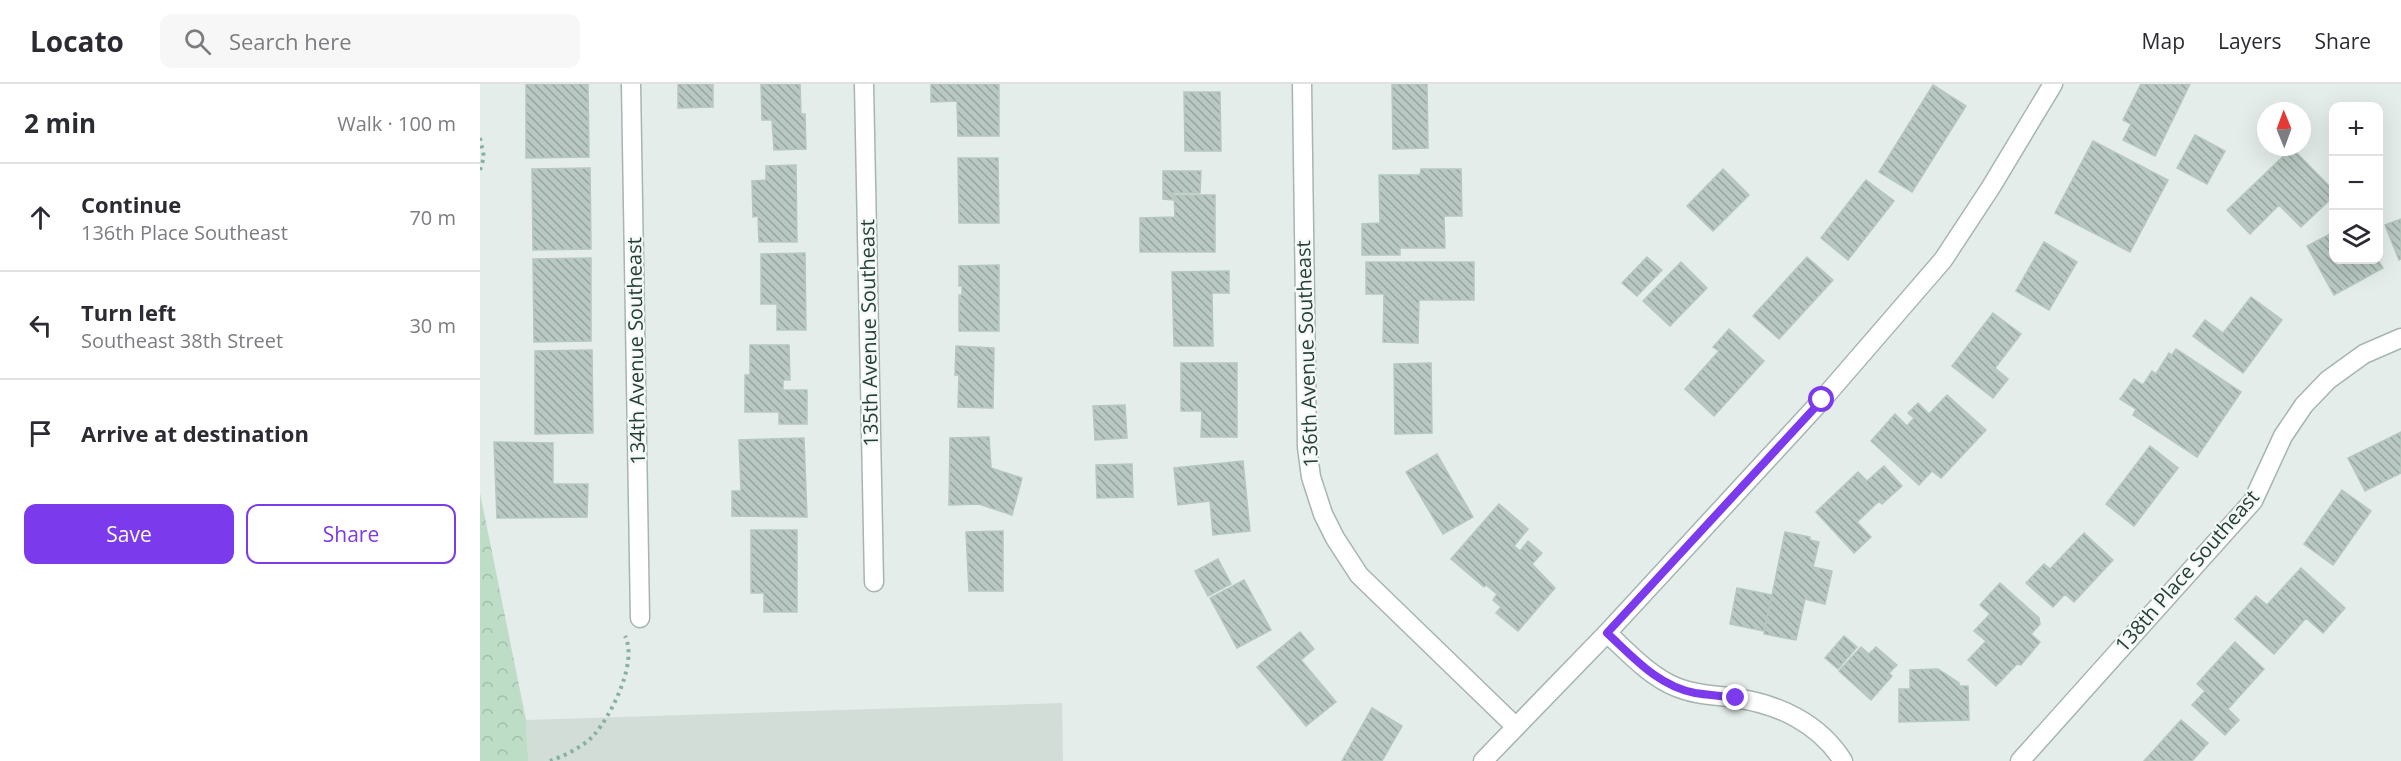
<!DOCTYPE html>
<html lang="en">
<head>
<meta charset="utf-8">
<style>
  :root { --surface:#fff; --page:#f7f7f7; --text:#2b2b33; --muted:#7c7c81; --line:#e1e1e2; --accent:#7c3aed }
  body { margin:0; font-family:"Open Sans",sans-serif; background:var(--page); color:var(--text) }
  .controls { position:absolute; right:18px; top:18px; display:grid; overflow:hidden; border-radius:12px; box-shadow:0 6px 24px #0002 }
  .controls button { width:54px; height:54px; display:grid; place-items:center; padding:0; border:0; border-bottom:2px solid var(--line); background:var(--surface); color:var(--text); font:30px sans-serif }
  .compass { position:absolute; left:1777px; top:18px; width:54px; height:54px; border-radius:50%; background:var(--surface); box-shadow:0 6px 24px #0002; rotate:359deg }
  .stop { position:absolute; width:18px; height:18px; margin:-14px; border:4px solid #7c3aed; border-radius:50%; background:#fff }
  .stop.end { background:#7c3aed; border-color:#fff; box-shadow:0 2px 6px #0008 }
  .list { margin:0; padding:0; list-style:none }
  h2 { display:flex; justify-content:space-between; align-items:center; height:78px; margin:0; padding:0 24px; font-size:26px }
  h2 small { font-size:20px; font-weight:400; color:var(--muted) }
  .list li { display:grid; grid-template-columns:39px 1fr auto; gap:18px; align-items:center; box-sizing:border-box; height:108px; padding:0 24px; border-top:2px solid var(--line) }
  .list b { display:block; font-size:22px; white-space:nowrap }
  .list p { margin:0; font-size:20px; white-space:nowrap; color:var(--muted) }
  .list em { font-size:20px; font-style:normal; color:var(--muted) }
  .actions { display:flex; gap:12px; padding:18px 24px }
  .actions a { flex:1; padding:14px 0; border:2px solid var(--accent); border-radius:12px; text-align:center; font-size:21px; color:var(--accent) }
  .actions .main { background:var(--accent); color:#fff }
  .icon { flex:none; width:33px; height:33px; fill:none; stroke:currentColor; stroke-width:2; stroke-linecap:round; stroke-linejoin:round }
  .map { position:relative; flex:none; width:1921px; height:677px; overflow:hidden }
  header { display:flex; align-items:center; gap:36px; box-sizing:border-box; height:84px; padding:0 30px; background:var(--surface); border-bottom:2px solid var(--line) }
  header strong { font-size:28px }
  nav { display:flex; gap:33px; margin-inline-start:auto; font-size:21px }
  .search { width:420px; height:54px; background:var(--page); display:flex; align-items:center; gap:15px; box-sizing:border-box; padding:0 21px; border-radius:12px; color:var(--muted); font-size:22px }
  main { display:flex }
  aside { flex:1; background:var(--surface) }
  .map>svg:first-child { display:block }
  .built { fill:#d2ddd8 }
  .forest { fill:url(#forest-crowns) }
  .building { fill:url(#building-back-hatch); stroke:#b6c7c0; stroke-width:1.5 }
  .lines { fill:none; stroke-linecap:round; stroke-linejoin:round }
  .minor-casing { stroke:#a7b5b0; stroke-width:21 }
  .path { stroke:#85b0a2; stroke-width:4; stroke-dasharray:3 4.5; stroke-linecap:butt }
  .minor { stroke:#fff; stroke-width:18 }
  .route { stroke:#7c3aed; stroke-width:8 }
  .labels { text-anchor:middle; stroke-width:4.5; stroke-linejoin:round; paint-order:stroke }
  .street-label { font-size:20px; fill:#243e37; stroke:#f4f9f7 }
</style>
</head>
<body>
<header>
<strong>Locato</strong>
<div class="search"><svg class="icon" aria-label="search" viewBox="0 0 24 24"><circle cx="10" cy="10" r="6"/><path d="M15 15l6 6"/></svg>Search here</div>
<nav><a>Map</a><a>Layers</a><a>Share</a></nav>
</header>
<main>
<aside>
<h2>2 min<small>Walk · 100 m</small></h2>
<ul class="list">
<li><svg class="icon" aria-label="ahead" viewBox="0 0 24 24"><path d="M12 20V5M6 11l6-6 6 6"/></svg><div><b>Continue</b><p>136th Place Southeast</p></div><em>70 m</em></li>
<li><svg class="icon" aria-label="left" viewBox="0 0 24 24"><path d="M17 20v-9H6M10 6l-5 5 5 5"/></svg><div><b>Turn left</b><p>Southeast 38th Street</p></div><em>30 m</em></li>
<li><svg class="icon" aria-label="arrive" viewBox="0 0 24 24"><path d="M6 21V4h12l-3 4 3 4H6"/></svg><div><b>Arrive at destination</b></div></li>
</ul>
<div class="actions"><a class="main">Save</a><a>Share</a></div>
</aside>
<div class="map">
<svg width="1921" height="677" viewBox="0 0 1921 677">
  <defs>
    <pattern id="forest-crowns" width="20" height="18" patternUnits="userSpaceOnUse" patternTransform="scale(1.5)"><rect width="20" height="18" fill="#beddc6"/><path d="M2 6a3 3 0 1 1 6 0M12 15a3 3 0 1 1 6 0" fill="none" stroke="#a3bfab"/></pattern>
    <pattern id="building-back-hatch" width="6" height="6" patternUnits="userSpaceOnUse" patternTransform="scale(1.5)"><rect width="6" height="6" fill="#b9c8c2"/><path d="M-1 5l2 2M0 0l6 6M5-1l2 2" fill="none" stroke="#96a49e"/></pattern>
  </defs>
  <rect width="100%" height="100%" fill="#e4ede9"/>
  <path class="built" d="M582,619L583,677H48L46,636Z"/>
  <path class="forest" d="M0,409L46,636L48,677H0Z"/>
  <path class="building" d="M46,0H108L109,73L46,74Z
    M198,0H233V23L198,24Z
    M281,0H320L321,30H325L326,65L294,66L292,36H282Z
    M451,0H519V52H478L477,17L451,18Z
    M912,0H947L948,64L913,65Z
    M1661,0H1710L1675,72L1643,56L1651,40L1643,36Z
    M1453,1L1486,22L1432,108L1399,88Z
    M704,8H740L741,67H705Z
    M1715,51L1745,67L1727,100L1697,84Z
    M1613,57L1688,96L1650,168L1575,129Z
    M1812,64L1854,107V112L1821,143L1799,121L1770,150L1747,126Z
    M478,74H518L519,139H479Z
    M316,81L317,158H279L278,132L273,133L272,97L286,96V82Z
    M110,84L111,165L53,166L52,85Z
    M941,85H981L982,132H964L965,164H920V171H882V140L900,139L899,91H940Z
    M1243,85L1269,111L1233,147L1207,122Z
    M683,87H721L720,109H693V116L683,115Z
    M1386,96L1414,117L1368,176L1341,154Z
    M694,111H735V168H660V134L695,133Z
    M1921,135V175L1919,176L1905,141Z
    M1854,148V176H1898L1903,184L1854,211L1827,162Z
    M1564,158L1597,178L1569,226L1536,207Z
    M325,169L326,246H297V220H281V170Z
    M1167,173L1182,186L1157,212L1142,199Z
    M1327,173L1353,196L1299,255L1273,232Z
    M111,174V257L54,258L53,175Z
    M886,178H994V216H939L938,259L903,258L904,210H886Z
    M1201,178L1227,204L1190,242L1163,217Z
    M519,181V247H479V211H482V202H479V182Z
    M749,187V209H732L733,262H694L692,188Z
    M1771,213L1802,236L1763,289L1713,252L1725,236L1743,249Z
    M1513,229L1541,250L1515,284L1528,295L1513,314L1472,282Z
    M1249,245L1284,277L1234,332L1205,305L1239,267L1233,263Z
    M270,261H309L310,296H303V306H327V340H299V328H265V291H270Z
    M476,262L514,264L513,324L478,323L479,291H475Z
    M1696,265L1761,308L1717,373L1653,331L1656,325L1640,315L1654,295L1663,301L1672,287L1676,290L1689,269L1692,271Z
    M112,266L113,349L55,350V267Z
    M701,279H757V353H721L722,327H701Z
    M951,279L952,349L915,350L914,280Z
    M1467,311L1506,346L1461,394L1452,387L1439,401L1391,357L1415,330L1427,342L1434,334L1428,329L1438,319L1449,330Z
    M645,321L647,354L615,356L613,322Z
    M1921,348V389L1885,407L1868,374Z
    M509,353L511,384L542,394L532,431L499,420L469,421L470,354Z
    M324,354L327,433L252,432V407H261L259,356Z
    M14,358L73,359V400H108L107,433L17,434Z
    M1670,362L1698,384L1654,442L1626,420Z
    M957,370L993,433L963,450L926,388Z
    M763,377L770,447L733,451L730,417L698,421L694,384Z
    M652,380L653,413L617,414L616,381Z
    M1404,382L1422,402L1402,420L1399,417L1377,438L1391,453L1374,469L1336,428L1378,388L1387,397Z
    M1862,406L1891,427L1853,481L1824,460Z
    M1019,420L1048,445L1034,462L1040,467L1048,457L1062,469L1052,480L1075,504L1038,547L1016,529L1021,523L1013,516L1017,510L1006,501L1004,503L971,475Z
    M271,446H317V528H284V509H271Z
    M523,447V507H489L486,448Z
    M1305,448L1330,453V456L1339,458L1333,483L1352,487L1345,520L1325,515L1316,556L1284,550Z
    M1604,449L1633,476L1594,518L1585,510L1573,523L1546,499L1564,480L1570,485Z
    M738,475L751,500L728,512L715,487Z
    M1821,484L1865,524L1843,549L1826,534L1794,570L1755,535L1776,512L1787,521Z
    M764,496L791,546L757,564L730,514Z
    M1520,499L1559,534L1560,540L1551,550L1560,558L1541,581L1537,580L1516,602L1488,576L1506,557L1494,547L1510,530L1500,521Z
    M1257,504L1292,511L1284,547L1250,540Z
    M820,548L834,565L821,576L856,618L826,642L777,583Z
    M1364,552L1377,563L1358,585L1345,574Z
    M1755,558L1784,585L1748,625L1759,636L1745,651L1712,621L1725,607L1717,600Z
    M1381,563L1389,570L1396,563L1417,581L1409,589L1412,592L1391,616L1359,587Z
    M1458,585L1479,599V602H1488L1489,636L1419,638V605H1430V586Z
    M892,624L922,642L902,677H862Z
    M1701,636L1728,659L1712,677H1664Z"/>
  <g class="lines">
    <g class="minor-casing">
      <path id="minor" d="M151,0L160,534
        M384,0L394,498
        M822,0L827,363L831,393L843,430L855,454L879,491L1035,642
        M1127,549C1148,568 1169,592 1196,603C1215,611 1235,611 1255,614C1298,620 1339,639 1363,677
        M1003,677L1127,549L1342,316L1463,176L1511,103L1573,0
        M1540,677L1773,417L1803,352L1824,321L1848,296L1884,270L1921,254"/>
    </g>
    <path class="path" d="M0,54L4,73L0,86
      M70,677C84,672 103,663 114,651C132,630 158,578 145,552"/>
    <use href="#minor" class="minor"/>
  </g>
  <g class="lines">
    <path class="route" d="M1256,614C1243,612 1228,611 1215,609C1178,602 1153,573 1127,549L1342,316"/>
  </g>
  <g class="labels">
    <g class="street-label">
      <text transform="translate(389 249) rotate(-91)" y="7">135th Avenue Southeast</text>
      <text transform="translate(156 267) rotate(-91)" y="7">134th Avenue Southeast</text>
      <text transform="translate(827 270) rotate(-92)" y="7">136th Avenue Southeast</text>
      <text transform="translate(1707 487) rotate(-49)" y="7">138th Place Southeast</text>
    </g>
  </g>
</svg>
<div class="controls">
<button>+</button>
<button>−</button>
<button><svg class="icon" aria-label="layers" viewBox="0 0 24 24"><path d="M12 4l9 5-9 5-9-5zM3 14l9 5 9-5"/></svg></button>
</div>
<svg class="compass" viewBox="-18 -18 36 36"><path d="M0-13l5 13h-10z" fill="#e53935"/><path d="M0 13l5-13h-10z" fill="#7c7c81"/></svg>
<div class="stop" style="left:1342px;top:316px"></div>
<div class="stop end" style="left:1256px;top:614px"></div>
</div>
</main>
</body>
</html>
